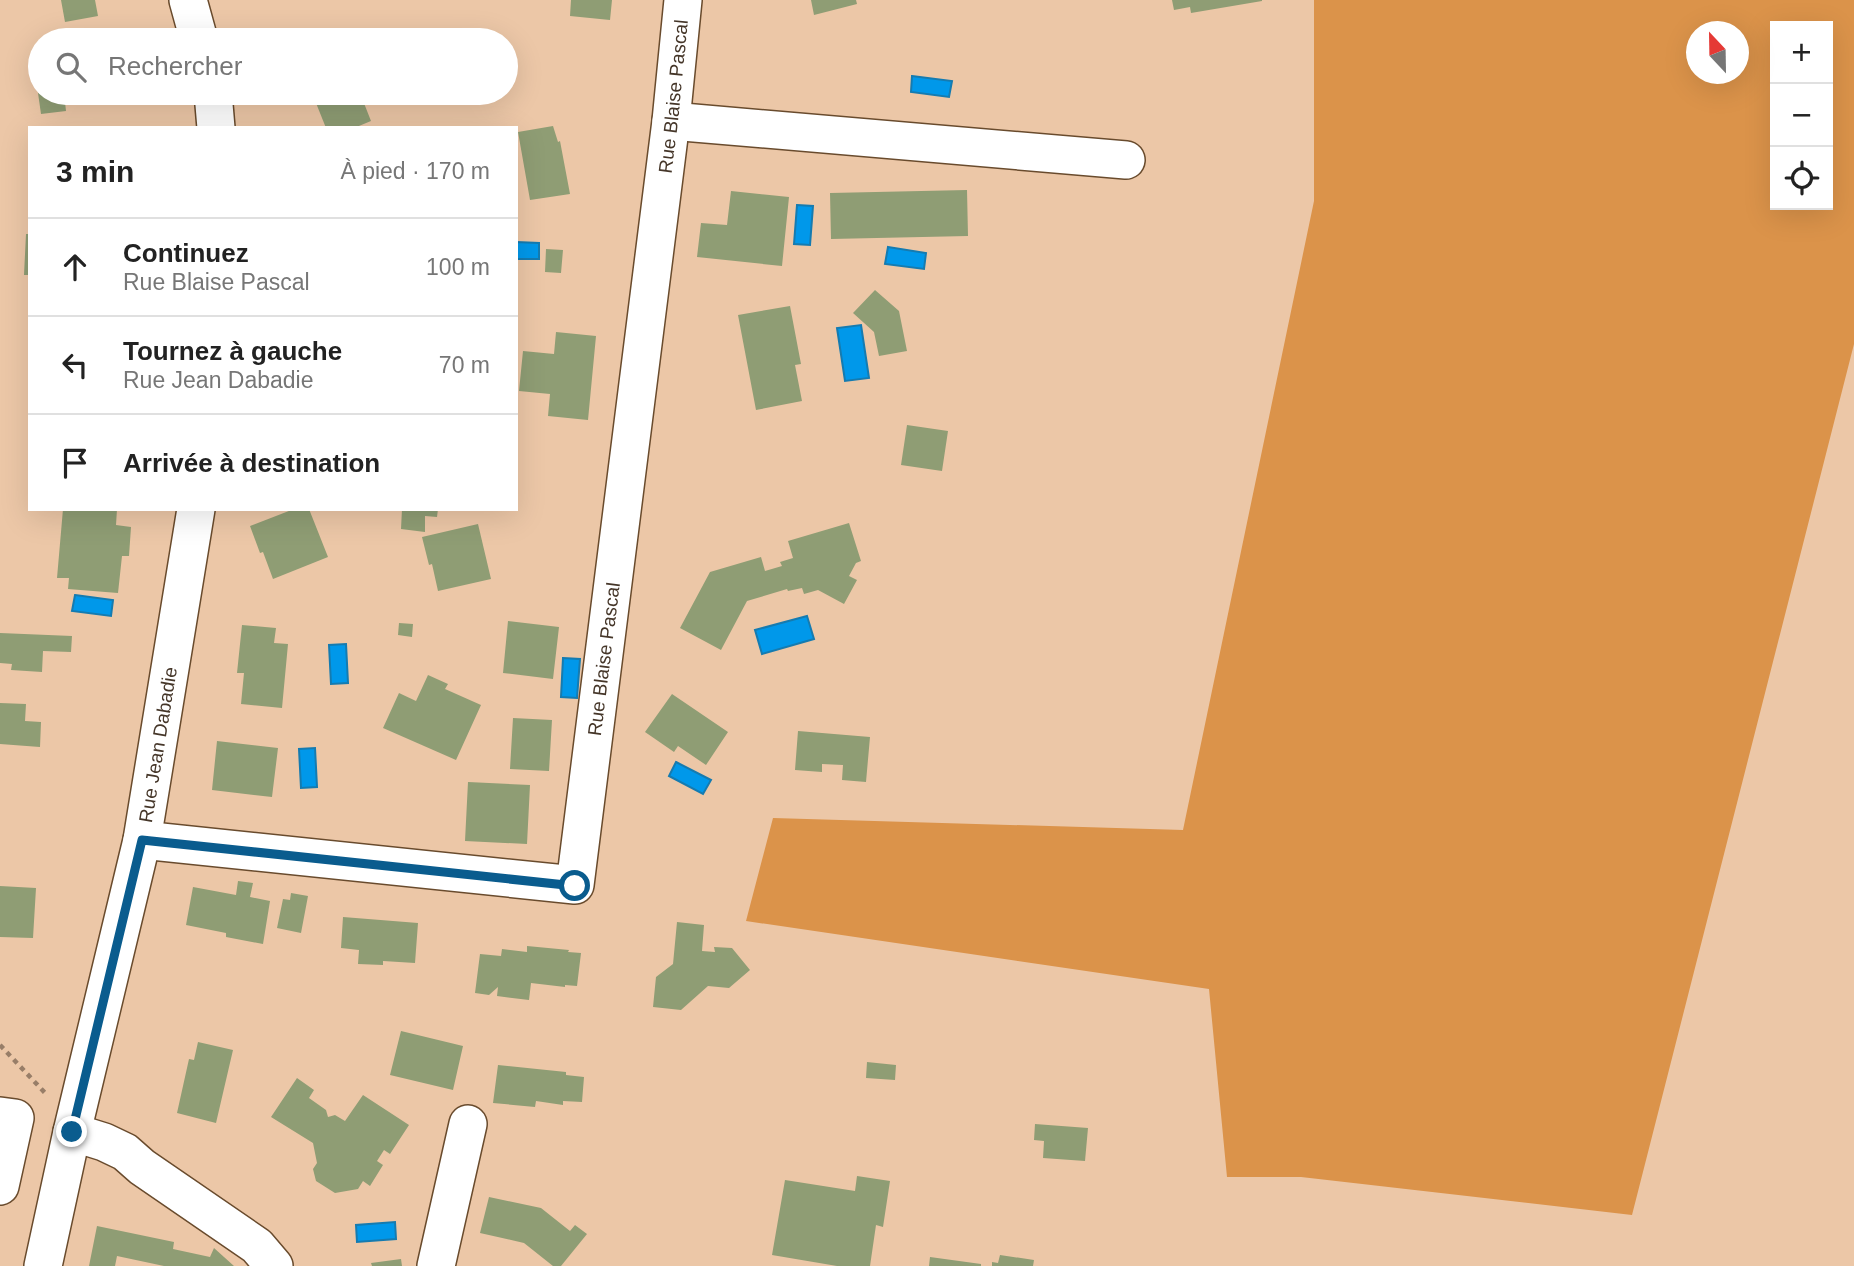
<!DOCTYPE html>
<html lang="fr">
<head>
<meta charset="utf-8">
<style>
  :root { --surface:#fff; --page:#f2f2f2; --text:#222; --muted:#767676; --line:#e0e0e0 }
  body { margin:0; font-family:Helvetica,sans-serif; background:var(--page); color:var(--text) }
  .controls { position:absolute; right:21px; top:21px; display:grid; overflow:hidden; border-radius:0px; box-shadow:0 7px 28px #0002 }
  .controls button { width:63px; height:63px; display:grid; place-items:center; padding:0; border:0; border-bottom:2px solid var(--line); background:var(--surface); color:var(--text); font:35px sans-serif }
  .compass { position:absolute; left:1686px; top:21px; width:63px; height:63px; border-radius:50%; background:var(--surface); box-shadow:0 7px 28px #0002; rotate:338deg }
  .stop { position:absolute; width:21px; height:21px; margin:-16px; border:5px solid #0a5c8e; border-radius:50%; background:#fff }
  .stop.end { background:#0a5c8e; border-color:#fff; box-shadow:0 2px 7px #0008 }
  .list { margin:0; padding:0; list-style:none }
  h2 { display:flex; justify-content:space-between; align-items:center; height:91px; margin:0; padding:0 28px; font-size:30px }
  h2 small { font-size:23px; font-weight:400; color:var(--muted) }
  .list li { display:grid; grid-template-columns:46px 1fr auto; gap:21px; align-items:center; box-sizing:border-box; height:98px; padding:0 28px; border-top:2px solid var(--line) }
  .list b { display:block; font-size:26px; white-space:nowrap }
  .list p { margin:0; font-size:23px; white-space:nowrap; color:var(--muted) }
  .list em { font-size:23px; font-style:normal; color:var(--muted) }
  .icon { flex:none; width:38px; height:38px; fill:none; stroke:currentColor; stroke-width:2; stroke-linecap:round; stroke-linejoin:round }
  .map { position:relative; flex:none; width:1854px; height:1266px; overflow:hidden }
  .search { position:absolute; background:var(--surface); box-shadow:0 7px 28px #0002; left:28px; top:28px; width:490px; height:77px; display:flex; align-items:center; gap:18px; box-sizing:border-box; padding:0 24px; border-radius:38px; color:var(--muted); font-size:26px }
  .panel { position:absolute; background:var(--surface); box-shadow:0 7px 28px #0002; left:28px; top:126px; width:490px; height:385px; border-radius:0px }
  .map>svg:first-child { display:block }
  .green { fill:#db934a; fill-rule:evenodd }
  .water { fill:#0098ea; stroke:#157bb0; stroke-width:2 }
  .building { fill:#8f9d74 }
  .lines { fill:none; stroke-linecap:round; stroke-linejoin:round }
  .minor-casing { stroke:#694b2d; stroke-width:40 }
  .path { stroke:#987e68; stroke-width:4.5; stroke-dasharray:5 5; stroke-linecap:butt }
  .minor { stroke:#fff; stroke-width:37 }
  .route { stroke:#0a5c8e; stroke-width:9 }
  .labels { text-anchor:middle; stroke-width:7; stroke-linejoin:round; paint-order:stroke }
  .street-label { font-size:19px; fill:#453629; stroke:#f9d4b3 }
</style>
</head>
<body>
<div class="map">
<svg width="1854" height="1266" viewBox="0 0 1854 1266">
  <rect width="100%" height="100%" fill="#ecc7a7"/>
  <path class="green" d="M1314,0H1854V344L1632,1215L1301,1177H1227L1209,989L746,921L773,818L1183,830L1314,201ZM1775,26H1828V205H1775ZM1696,32H1738V74H1696Z"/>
  <path class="water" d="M912,76L952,81L949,97L911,92Z
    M797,205L813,206L810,245L794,244Z
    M516,242L539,243V259H516Z
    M888,247L926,253L924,269L885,264Z
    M861,325L869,378L845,381L837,328Z
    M75,595L113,600L111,616L72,611Z
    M807,616L814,639L762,654L755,630Z
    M346,644L348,683L331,684L329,645Z
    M563,658L580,659L577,698L561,697Z
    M315,748L317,787L301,788L299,749Z
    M676,762L711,780L703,794L669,776Z
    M395,1222L396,1239L357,1242L356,1225Z"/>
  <path class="building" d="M61,0H95L98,16L65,22Z
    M571,0H612L610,20L570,16Z
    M811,0H856L857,4L814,15Z
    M1172,0H1262V1L1191,13L1190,7L1174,10Z
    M38,93H64L66,111L41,114Z
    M312,93H360L371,121L354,128H326Z
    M553,126L558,142L560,141L570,194L530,200L518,132Z
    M967,190L968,236L831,239L830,193Z
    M731,191L789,197L782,266L697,257L701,223L727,225Z
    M26,234H30V275H24Z
    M546,249L563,250L561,273L545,272Z
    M875,290L899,311L907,351L879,356L874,332L853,313Z
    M790,306L801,364L795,365L802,401L756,410L738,315Z
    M556,332L596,336L588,420L548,416L550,394L519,391L523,351L554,354Z
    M907,425L948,431L942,471L901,465Z
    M63,509H117L116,525L131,527L129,556H122L118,593L68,589L69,578H57Z
    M294,509H309L328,557L273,579L263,552L260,553L250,526Z
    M402,509H438L437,517L425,516V532L401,529Z
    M849,523L861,561L856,563L849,576L857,580L844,604L818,590L804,594L802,588L788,591L787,589L747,601L721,650L680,628L710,572L761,557L765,571L782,566L780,562L793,558L788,541Z
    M478,524L491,579L438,591L432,564L429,565L422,537Z
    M508,621L559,627L553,679L503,673Z
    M399,623L413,624L412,637L398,635Z
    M242,625L276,628L274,643L288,644L282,708L241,704L244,673H237Z
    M0,633L72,636L71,652L43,651L42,672L11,670L12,664L0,663Z
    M428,675L448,684L445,689L481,705L456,760L383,728L399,693L416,701Z
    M672,694L728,732L706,765L678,746L674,752L645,732Z
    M0,703L26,704L25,721L41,722L40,747L0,744Z
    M513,718L552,720L549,771L510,769Z
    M798,731L870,737L866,782L842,780L843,765L822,764V772L795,770Z
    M217,741L278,748L272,797L212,790Z
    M468,782L530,785L527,844L465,841Z
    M238,881L253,883L250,897L270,901L263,944L226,937V933L186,925L193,887L236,895Z
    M0,886L36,888L33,938L0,937Z
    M291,893L308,896L301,933L277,928L283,899L290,900Z
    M343,917L418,923L415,963L383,961V965L358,964L359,950L341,948Z
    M677,922L704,925L702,951L715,952L714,947L732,948L750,970L729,988L708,986L681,1010L653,1007L656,977L673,964Z
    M527,946L569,950L568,952L581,953L577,986L565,985V987L531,983L529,1000L497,996L498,987L489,995L475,993L480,954L501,956L502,949L527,952Z
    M401,1031L463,1046L453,1090L390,1075Z
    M198,1042L233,1050L216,1123L177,1113L189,1059L194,1060Z
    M867,1062L896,1065L895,1080L866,1078Z
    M498,1065L566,1072V1075L584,1077L582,1102L563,1101V1105L536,1101L535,1107L493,1103Z
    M297,1078L314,1090L309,1098L326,1110L328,1117L335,1115L345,1121L363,1095L409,1125L390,1154L384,1150L377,1161L383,1165L370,1186L363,1181L358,1189L335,1193L316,1181L313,1169L317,1163L313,1143L271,1117Z
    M1035,1124L1088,1128L1085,1161L1043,1158L1044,1141L1034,1140Z
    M857,1176L890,1181L883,1227L876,1225L870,1266H837L772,1255L785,1180L855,1191Z
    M489,1197L541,1208L570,1231L575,1225L587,1234L561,1266H553L524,1243L480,1233Z
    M97,1226L174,1242L173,1249L210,1257L214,1248L234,1266H164L117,1256L115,1266H89Z
    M1000,1255L1034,1260L1033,1266H992V1262L998,1263Z
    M930,1257L981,1264V1266H929Z
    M401,1259L402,1266H372L371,1263Z"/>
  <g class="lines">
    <g class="minor-casing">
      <g id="minor">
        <path d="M188,0L199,40"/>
        <path d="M213,93L216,128"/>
        <path d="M671,121L1126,160"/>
        <path id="s1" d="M142,840L575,885L671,121L683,0"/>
        <path d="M0,1116L15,1118L0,1186"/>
        <path d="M72,1132L104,1142L125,1152L142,1167L257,1246L274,1266"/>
        <path id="s2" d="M43,1266L72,1132L142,840L196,509"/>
        <path d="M436,1266L468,1124"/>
      </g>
    </g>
    <path class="path" d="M0,1045L47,1095"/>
    <use href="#minor" class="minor"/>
  </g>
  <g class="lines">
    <path class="route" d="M72,1132L142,840L575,886"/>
  </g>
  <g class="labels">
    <g class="street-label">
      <text dy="7" stroke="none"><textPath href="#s1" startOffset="1230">Rue Blaise Pascal</textPath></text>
      <text dy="7" stroke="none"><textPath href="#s1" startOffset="663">Rue Blaise Pascal</textPath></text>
      <text dy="7" stroke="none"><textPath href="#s2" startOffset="534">Rue Jean Dabadie</textPath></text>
    </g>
  </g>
</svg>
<div class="controls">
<button>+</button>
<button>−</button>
<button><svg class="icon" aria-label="locate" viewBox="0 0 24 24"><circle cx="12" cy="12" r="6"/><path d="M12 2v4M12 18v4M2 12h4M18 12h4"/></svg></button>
</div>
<svg class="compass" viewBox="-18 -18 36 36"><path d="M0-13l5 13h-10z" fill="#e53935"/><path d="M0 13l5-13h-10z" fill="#767676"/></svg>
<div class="stop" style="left:575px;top:886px"></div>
<div class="stop end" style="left:72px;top:1132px"></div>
<div class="search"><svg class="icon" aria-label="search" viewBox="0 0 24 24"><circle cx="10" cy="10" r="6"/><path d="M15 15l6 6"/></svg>Rechercher</div>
<section class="panel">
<h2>3 min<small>À pied · 170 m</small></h2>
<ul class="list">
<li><svg class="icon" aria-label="ahead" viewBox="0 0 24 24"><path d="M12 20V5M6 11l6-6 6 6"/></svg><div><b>Continuez</b><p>Rue Blaise Pascal</p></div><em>100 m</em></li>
<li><svg class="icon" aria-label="left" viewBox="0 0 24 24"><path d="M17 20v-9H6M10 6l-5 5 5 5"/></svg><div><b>Tournez à gauche</b><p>Rue Jean Dabadie</p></div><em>70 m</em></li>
<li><svg class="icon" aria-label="arrive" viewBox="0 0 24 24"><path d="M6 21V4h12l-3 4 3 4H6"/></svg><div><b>Arrivée à destination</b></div></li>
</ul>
</section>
</div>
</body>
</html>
